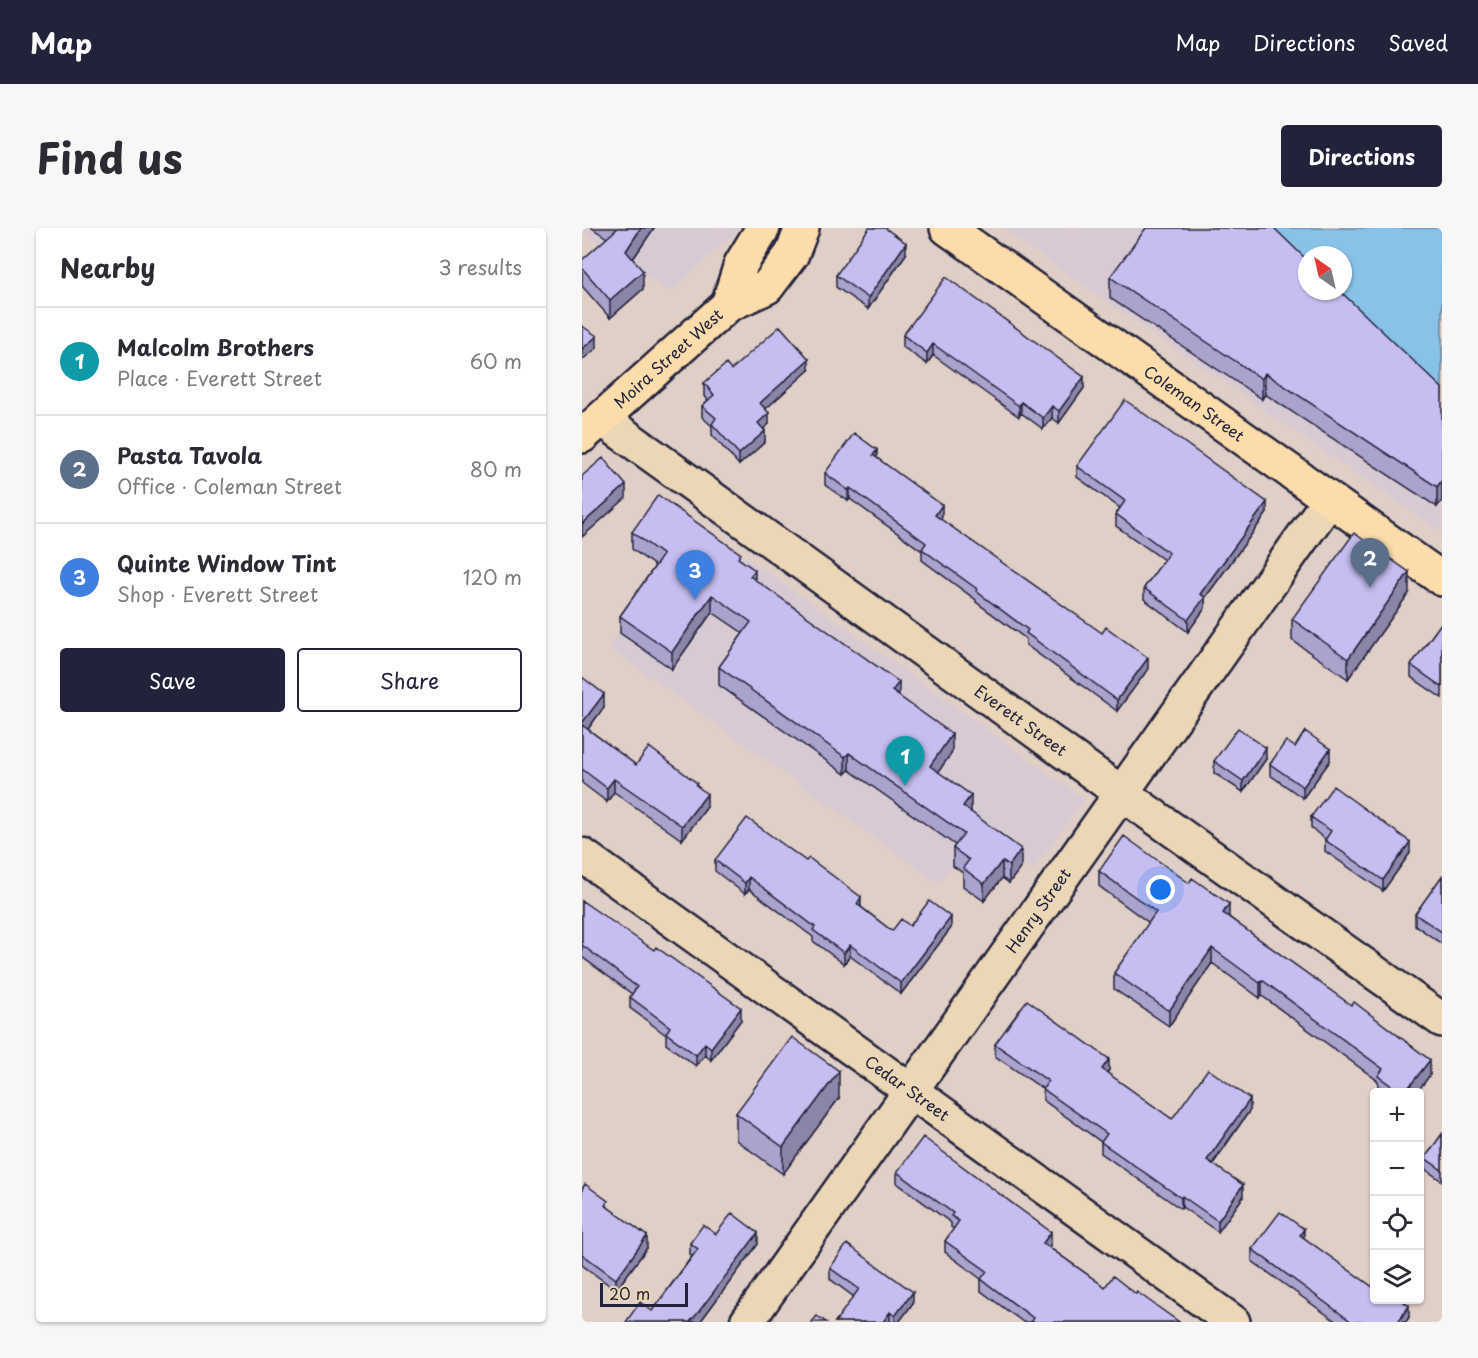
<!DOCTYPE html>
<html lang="en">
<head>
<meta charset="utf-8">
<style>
  :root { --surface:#fff; --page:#f7f7f7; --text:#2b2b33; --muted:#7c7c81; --line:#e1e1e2; --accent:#22223b }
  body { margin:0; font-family:"Playpen Sans",sans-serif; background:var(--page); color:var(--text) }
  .controls { position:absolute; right:18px; bottom:18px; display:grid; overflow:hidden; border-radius:6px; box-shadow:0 2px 4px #0004 }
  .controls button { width:54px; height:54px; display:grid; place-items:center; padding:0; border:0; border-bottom:2px solid var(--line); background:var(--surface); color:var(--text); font:30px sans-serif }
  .compass { position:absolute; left:716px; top:18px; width:54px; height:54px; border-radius:50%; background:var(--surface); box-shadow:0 2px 4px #0004; rotate:326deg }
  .scale { position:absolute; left:18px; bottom:15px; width:88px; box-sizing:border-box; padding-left:6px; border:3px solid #22223b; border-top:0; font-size:16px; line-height:21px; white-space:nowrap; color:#22223b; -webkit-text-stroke:4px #ebd6b5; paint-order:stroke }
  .you { position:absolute; left:579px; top:662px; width:21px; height:21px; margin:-15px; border:4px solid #fff; border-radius:50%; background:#1a73e8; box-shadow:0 0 0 9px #1a73e833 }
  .badge { display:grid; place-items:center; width:39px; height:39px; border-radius:50%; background:var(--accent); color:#fff; font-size:20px; font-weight:700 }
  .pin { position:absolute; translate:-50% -50px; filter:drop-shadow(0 2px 3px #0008) }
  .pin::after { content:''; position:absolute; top:32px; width:21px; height:18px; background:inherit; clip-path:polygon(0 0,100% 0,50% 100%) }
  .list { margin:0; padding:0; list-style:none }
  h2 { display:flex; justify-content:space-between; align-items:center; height:78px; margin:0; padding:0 24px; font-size:26px }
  h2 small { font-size:20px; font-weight:400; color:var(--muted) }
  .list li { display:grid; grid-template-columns:39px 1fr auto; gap:18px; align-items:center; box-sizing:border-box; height:108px; padding:0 24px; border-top:2px solid var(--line) }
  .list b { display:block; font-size:22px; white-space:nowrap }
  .list p { margin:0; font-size:20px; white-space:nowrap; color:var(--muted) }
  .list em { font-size:20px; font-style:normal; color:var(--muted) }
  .actions { display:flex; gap:12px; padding:18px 24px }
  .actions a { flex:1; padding:14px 0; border:2px solid var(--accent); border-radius:6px; text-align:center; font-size:21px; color:var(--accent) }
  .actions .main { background:var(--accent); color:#fff }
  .icon { flex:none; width:33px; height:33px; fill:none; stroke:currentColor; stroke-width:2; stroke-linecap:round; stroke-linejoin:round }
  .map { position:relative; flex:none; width:860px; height:1094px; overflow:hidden; border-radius:6px }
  header { display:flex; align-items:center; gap:36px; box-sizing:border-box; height:84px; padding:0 30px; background:var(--accent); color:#fff }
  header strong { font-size:28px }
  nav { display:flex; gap:33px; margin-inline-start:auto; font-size:21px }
  .intro { display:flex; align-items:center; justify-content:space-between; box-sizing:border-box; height:144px; padding:0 36px }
  h1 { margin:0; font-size:42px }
  .button { padding:15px 27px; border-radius:6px; background:var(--accent); color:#fff; font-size:21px; font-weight:700 }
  main { display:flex; gap:36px; padding:0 36px }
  aside { flex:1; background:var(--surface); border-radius:6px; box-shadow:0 2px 4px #0004 }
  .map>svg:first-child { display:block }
  .built { fill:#d8cad3 }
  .water { fill:#88c2e7; stroke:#5f82a2; stroke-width:1.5 }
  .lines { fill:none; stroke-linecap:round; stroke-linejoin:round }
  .minor-casing { stroke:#22223b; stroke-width:38 }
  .major-casing { stroke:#22223b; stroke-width:38 }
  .minor { stroke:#ebd6b5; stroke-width:33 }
  .major { stroke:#fddcac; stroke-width:33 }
  .wall { fill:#aaa3ce; stroke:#22223b; stroke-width:1.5 }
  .shaded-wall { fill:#8b85a8; stroke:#22223b; stroke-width:1.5 }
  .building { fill:#c6bef0; stroke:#22223b; stroke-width:1.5 }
  .labels { text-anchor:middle; stroke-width:4.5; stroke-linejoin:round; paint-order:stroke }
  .street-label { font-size:16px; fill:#22223b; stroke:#ebd6b5 }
</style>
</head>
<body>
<header>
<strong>Map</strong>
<nav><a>Map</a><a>Directions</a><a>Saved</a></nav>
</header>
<div class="intro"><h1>Find us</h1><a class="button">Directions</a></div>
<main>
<aside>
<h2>Nearby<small>3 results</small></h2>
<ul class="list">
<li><span class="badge" style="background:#0f9aa8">1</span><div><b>Malcolm Brothers</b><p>Place · Everett Street</p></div><em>60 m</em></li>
<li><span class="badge" style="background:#5c6f8a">2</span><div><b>Pasta Tavola</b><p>Office · Coleman Street</p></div><em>80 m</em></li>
<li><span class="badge" style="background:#3f7fe0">3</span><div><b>Quinte Window Tint</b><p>Shop · Everett Street</p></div><em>120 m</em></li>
</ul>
<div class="actions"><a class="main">Save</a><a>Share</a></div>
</aside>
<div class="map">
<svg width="860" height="1094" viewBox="0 0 860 1094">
  <rect width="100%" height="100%" fill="#e0cfc7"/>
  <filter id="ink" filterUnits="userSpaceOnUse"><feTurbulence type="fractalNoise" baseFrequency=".0167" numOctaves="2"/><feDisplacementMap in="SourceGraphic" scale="12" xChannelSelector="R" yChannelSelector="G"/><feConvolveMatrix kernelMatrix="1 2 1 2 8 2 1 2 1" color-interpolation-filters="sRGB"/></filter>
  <g filter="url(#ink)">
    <path class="built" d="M0,0H156L155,3L88,64L0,3Z
      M418,0H678L725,63L860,169V305Z
      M115,294L502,571L452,641L396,602L357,656L26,419Z"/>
    <path class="water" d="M678,0H860V169L746,63H761V27H725V43Z"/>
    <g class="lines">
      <g class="minor-casing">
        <g id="minor">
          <path id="s1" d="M20,191L556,577L860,792"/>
          <path id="s2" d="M0,627L651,1094"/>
          <path id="s3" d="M165,1094L747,272"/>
        </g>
      </g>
      <g class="major-casing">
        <g id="major">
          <path id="s4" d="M365,0L860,351"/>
          <path d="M146,77L159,36L181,0"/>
          <path id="s5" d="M0,208L146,77L185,59L210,26L220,0"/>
        </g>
      </g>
      <use href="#minor" class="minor"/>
      <use href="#major" class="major"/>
    </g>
    <path class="wall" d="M10,0H72L51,31L61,61L28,90L0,58V32L25,10Z
      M324,26L286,81L254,59V47Z
      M528,49L860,160L855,279L683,166L680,171L528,70Z
      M321,107L502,160L477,195L470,190L461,201L439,185L437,189L351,127L345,136L321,119Z
      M227,142L183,181L187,196L181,201L183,214L157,237L130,207V198L120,189V178L126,172L122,167V155Z
      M295,230L360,289L358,291L566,441L535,483L444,417V411L394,374V372L340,332V323L268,271L266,273L243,257V245Z
      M495,238L685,285L623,370V380L606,404L562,371V360L582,332L534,298V286L538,280L495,249Z
      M50,304L159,332L173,352L317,468L370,524L356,544L389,584L439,639L427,655L420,650L402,673L381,658V645L371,638V620L373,617L267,542L263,546L137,457V439L161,405L130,384L90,441L38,405V388L73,338L50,321Z
      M827,365L766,451L710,412V391Z
      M860,394V470L829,449V437Z
      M0,449L22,479L6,501L54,537L115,559L125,579L100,612L32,564L25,574L0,555Z
      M713,519L748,533L721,570L688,547V536Z
      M684,531L661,564L632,545V533Z
      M729,589L828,625L801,663L743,623V611L729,600Z
      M133,632L279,679L310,703L328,698L369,700L319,766L268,728L262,736L231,713V709L167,661L163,666L133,643Z
      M517,643L647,689L848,847L835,864H796V853L680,768L678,770L630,735L587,798L532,761V745L567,695L517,658Z
      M860,648V716L833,697V686Z
      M0,673L159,792L129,832L123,827L114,838L84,816V807L48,780V769L50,766L0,729Z
      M413,816L527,842L525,845L590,891L668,882L631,936L661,969L636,1004L600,979L599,981L519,925V914L461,872V861L413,828Z
      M257,870L201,946L154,912V885Z
      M860,906V953L843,941V930Z
      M315,944L469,1016L467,1019L523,1059L554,1066L597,1094H441L399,1063V1051L363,1024V1013L372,1001L369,999V995L315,955Z
      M0,961L26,979L65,1020L34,1062L0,1037Z
      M134,1006L176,1016L118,1094H44L70,1083L110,1028L108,1026V1015Z
      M722,1010L827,1089L824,1094H755L670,1033V1021Z
      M248,1040L331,1075L317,1094H253L272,1069L248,1051Z"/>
    <path class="shaded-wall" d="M59,0H72L44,41V23Z
      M324,15V26L286,81V70Z
      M61,43V61L28,90V72Z
      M15,108V120L0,132V121Z
      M351,116V127L345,136V125Z
      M227,131V142L178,186V175Z
      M683,145V166L680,171V151Z
      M502,149V160L477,195V183Z
      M439,174V185L437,189V178Z
      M470,178V190L461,201V190Z
      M187,185V196L176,206V195Z
      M183,203V214L157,237V226Z
      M295,222V233L291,227Z
      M860,252V273L855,279V259Z
      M44,257V270L0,309V296Z
      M268,260V271L266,273V262Z
      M685,274V285L623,370V380L606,404V392L618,366Z
      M360,277V289L353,299V287Z
      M173,342V359L168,348Z
      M827,344V365L766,451V431Z
      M130,367V384L90,441V424Z
      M566,430V441L535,483V472Z
      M317,454V471L310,463Z
      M22,466V479L0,509V495Z
      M370,506V524L348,556V538Z
      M684,520V531L661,564V553Z
      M748,521V533L721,570V559Z
      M267,525V542L263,546V529Z
      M32,551V564L25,574V560Z
      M125,566V579L100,612V598Z
      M389,567V584L381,578Z
      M828,614V625L801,663V652Z
      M439,621V639L427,655V638Z
      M420,633V650L402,673V656Z
      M167,649V661L163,666V655Z
      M279,669V680L275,676Z
      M647,676V691L641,685Z
      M369,689V700L319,766V755Z
      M268,717V728L262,736V725Z
      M630,720V735L587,798V783Z
      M680,752V768L678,770V755Z
      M159,780V792L129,832V820Z
      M123,815V827L114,838V827Z
      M527,831V842L520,852V841Z
      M848,832V847L835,864H823Z
      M257,843V870L201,946V919Z
      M668,871V882L625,943V932Z
      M661,957V969L636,1004V993Z
      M600,968V979L599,981V970Z
      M722,1001V1012L718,1007Z
      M469,1004V1016L461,1027V1015Z
      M176,1005V1016L118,1094H108Z
      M65,1008V1020L34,1062V1051Z
      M331,1064V1075L317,1094H313V1088Z
      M827,1078V1089L824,1094H816Z
      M308,1084V1094H301Z"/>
    <path class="building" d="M36,0H59L44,23L61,43L28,72L0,40V32Z
      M287,0H303L324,15L286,70L254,47Z
      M564,0H692L725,32V63H758L860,160V252L855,259L683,145L680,151L528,49Z
      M364,49L502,149L477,183L470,178L461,190L439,174L437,178L351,116L345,125L321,107Z
      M0,98L15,108L0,121Z
      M198,98L227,131L178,175L187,185L176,195L183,203L157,226L130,196L134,190L120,178L132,167L122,155L144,136L149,142Z
      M543,172L685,274L618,366L623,369L606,392L562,360L587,325L534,286L543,273L495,238Z
      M272,205L295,222L291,227L360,277L353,287L520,405L524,399L566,430L535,472L444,405L446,402L394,363L395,361L340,321L344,315L268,260L266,262L243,245Z
      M21,230L44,257L0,296V248Z
      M76,267L159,326L156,330L173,342L168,348L317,454L310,463L370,506L348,538L389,567L381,578L439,621L427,638L420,633L402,656L381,640L387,632L371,620L382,606L267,525L263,529L137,439L169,394L130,367L90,424L38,388L81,327L50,304Z
      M772,305L827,344L766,431L710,391Z
      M860,394V459L829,437Z
      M0,449L22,466L0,495Z
      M0,497L54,537L67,519L115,555L114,557L125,566L100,598L32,551L25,560L0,541Z
      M656,500L684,520L661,553L632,533Z
      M723,503L748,521L721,559L688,536L704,513L713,519Z
      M751,558L828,614L801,652L743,612L749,603L729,589Z
      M165,590L224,633L227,630L279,669L275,676L310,703L319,691L328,698L347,673L369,689L319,755L268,717L262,725L231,702L233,699L167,649L163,655L133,632Z
      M542,608L607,655L610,650L647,676L641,685L769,777L772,774L848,832L823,864H818L796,848L801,841L680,752L678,755L630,720L587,783L532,745L574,684L517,643Z
      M860,648V704L833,686Z
      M0,673L72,722L74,719L159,780L129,820L123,815L114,827L84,805L88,799L48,769L55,759L0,717Z
      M445,772L527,831L520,841L590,891L626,841L668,871L625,932L661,957L636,993L600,968L599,970L519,914L525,906L461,861L466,853L413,816Z
      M210,809L257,843L201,919L154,885Z
      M860,906V942L843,930Z
      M341,909L469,1004L461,1015L523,1059L531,1048L554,1066L555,1064L597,1094H451L449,1093L451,1090L399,1051L405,1043L363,1013L377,993L369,988L371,985L315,944Z
      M3,956L26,973L23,977L65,1008L34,1051L0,1026V961Z
      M698,984L722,1001L718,1007L792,1060V1071H818L827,1078L816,1094H770L670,1021Z
      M150,985L176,1005L115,1086L108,1094H44L58,1074L70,1083L116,1021L108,1015L121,997L134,1006Z
      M265,1016L331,1064L313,1088L308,1084L301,1094H253L277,1061L248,1040Z
      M235,1088L244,1094H230Z"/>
  </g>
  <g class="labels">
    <g class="street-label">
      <text dy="6" stroke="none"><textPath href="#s5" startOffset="116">Moira Street West</textPath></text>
      <text dy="6" stroke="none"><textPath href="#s4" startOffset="303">Coleman Street</textPath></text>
      <text dy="6" stroke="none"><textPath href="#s1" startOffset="516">Everett Street</textPath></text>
      <text dy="6" stroke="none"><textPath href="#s3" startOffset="504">Henry Street</textPath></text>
      <text dy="6" stroke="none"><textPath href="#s2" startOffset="400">Cedar Street</textPath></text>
    </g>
  </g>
</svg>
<div class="controls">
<button>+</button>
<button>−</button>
<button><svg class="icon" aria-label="locate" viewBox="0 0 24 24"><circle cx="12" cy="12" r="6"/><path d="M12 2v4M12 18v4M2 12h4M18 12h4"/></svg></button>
<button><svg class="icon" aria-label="layers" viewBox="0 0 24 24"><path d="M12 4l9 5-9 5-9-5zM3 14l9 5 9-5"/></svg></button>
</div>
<svg class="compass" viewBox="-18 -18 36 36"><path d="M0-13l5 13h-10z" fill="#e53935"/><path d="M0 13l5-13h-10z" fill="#7c7c81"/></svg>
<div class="scale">20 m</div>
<div class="you"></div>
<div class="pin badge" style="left:323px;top:558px;background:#0f9aa8">1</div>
<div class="pin badge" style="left:788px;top:360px;background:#5c6f8a">2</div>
<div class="pin badge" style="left:113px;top:372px;background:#3f7fe0">3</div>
</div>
</main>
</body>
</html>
